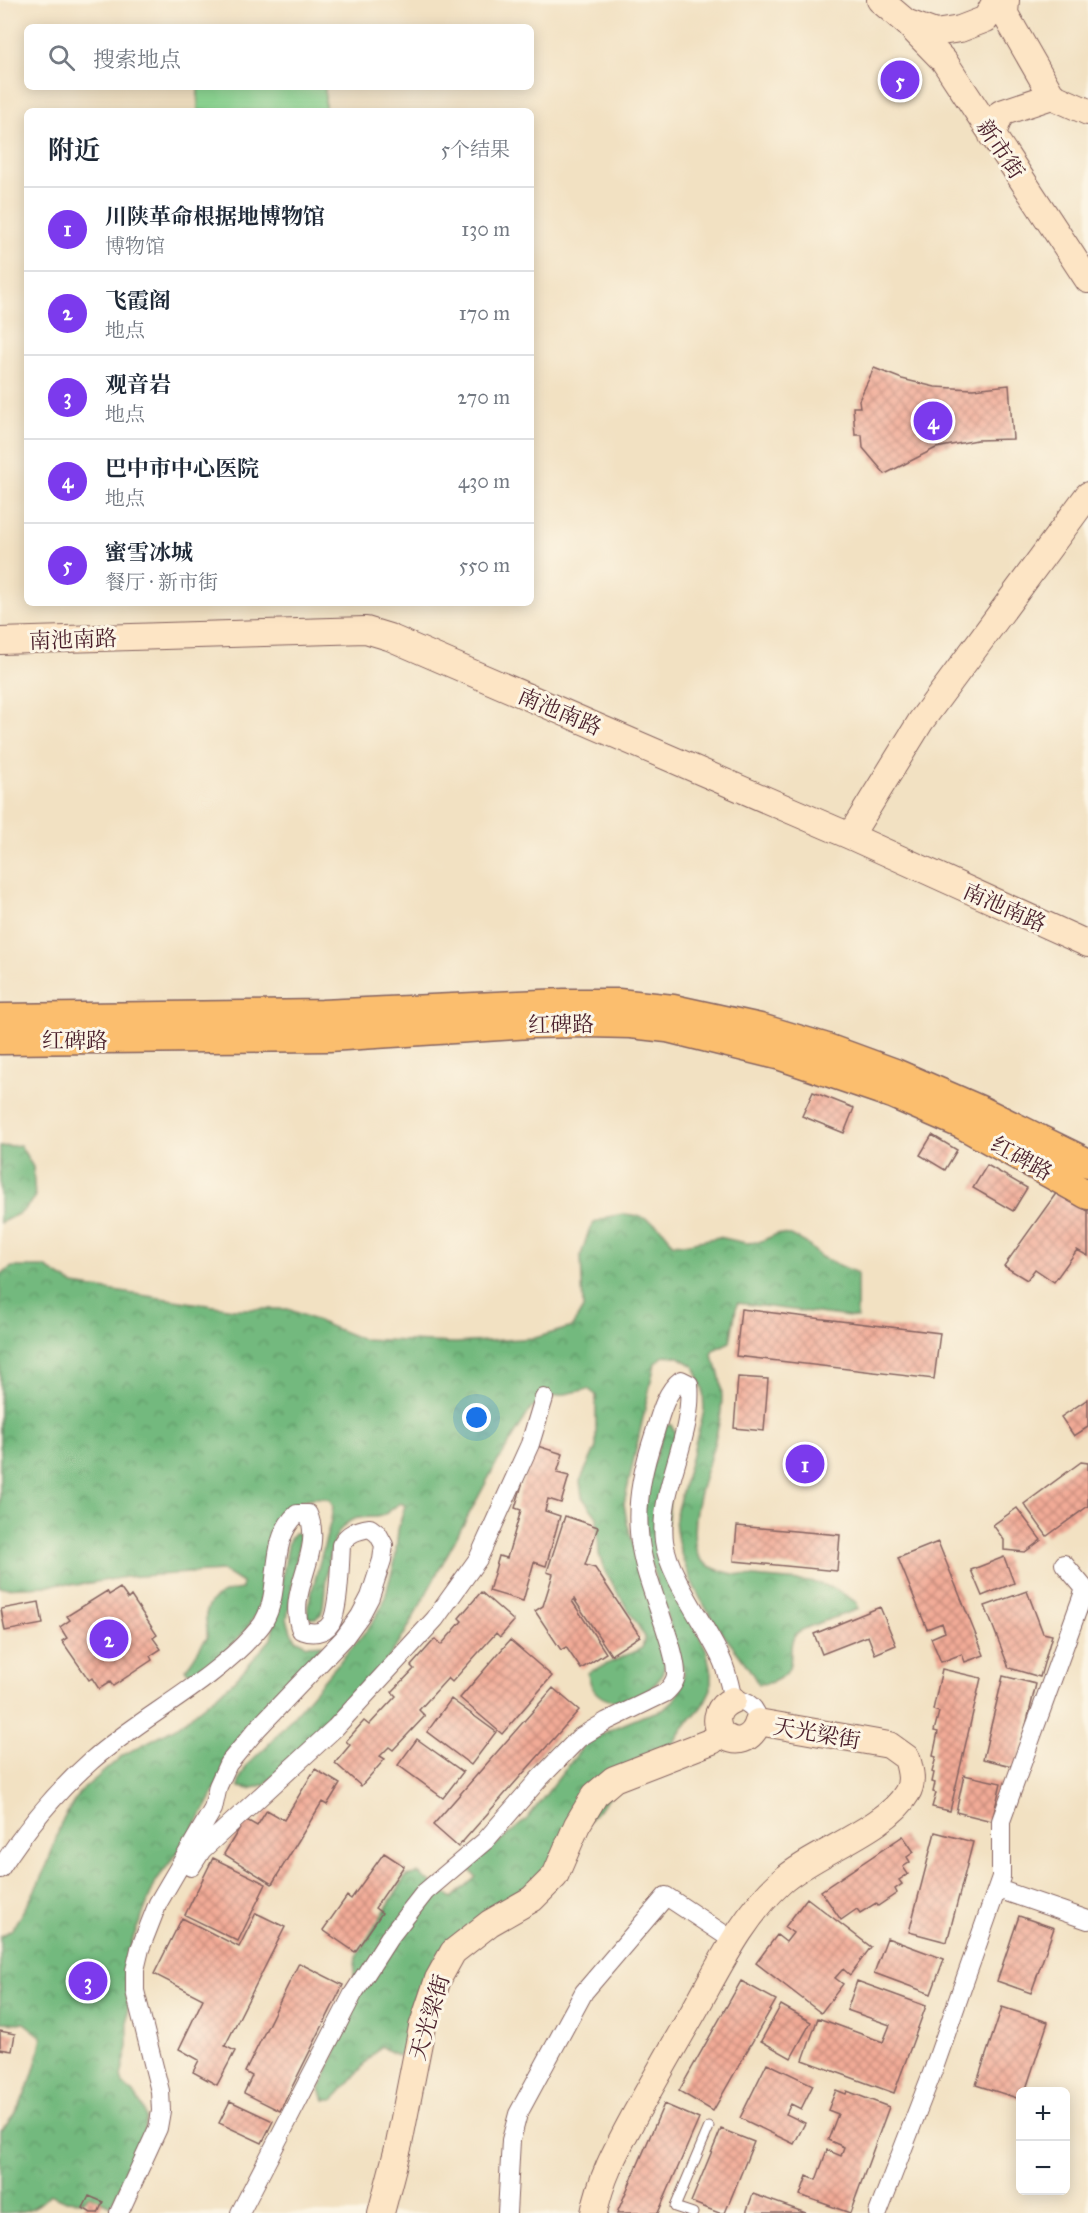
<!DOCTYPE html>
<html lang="zh">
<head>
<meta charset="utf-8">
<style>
  :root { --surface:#fff; --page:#f2f2f3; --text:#1f2937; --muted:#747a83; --line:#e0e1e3; --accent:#7c3aed }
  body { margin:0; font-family:"IM FELL Great Primer","Noto Serif SC",serif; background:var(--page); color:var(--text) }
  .controls { position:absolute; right:18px; bottom:18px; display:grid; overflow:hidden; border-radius:9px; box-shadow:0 3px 15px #0003 }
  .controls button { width:54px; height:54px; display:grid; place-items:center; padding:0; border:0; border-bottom:2px solid var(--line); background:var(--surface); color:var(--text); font:30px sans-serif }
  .you { position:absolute; left:477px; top:1418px; width:21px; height:21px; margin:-15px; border:4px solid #fff; border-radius:50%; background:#1a73e8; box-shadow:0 0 0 9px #1a73e833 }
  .badge { display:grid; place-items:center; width:39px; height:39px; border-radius:50%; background:var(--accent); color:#fff; font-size:20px; font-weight:700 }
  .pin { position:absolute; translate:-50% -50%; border:3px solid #fff; box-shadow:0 2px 6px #0006 }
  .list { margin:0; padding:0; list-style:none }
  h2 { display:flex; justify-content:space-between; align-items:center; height:78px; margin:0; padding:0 24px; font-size:26px }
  h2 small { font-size:20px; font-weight:400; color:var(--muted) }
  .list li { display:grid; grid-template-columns:39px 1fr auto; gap:18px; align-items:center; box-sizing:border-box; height:84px; padding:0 24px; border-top:2px solid var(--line) }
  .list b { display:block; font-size:22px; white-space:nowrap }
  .list p { margin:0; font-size:20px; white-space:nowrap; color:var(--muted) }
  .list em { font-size:20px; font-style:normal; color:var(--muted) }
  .icon { flex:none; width:33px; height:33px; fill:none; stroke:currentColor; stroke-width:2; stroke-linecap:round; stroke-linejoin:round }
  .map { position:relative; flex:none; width:1088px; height:2213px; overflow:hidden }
  .search { position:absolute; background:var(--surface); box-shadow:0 3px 15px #0003; left:24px; top:24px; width:510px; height:66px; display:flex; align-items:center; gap:15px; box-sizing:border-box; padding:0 21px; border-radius:9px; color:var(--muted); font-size:22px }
  .panel { position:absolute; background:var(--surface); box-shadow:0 3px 15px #0003; left:24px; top:108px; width:510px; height:498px; border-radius:9px }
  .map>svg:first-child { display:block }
  .forest { fill:url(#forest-crowns); stroke:#5e6c54; stroke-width:1.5 }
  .garden { fill:#8fd995; stroke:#6c7c60; stroke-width:1.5 }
  .building { fill:url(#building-cross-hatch) }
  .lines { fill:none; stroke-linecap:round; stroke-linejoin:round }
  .lane-casing { stroke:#856360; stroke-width:11 }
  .street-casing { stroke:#856360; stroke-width:20 }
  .secondary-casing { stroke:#856360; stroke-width:28 }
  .primary-casing { stroke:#856360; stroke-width:31 }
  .lane { stroke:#fff; stroke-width:9 }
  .street { stroke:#fff; stroke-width:18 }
  .secondary { stroke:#fde5c5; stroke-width:26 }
  .primary { stroke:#fbbe6e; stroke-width:28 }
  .labels { text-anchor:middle; stroke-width:6; stroke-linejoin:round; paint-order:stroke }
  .street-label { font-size:22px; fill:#4a1f2b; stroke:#fcf5e5 }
</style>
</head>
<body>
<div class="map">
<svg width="1088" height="2213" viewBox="0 0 1088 2213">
  <defs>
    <pattern id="forest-crowns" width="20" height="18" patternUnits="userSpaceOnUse" patternTransform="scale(1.5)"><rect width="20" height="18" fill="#73b97e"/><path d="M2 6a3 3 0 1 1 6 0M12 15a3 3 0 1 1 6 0" fill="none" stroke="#609667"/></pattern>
    <pattern id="building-cross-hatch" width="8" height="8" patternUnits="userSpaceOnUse" patternTransform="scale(1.5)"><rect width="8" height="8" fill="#f2ab97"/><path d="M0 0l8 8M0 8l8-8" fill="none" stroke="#c68b7b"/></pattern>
  </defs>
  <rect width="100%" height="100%" fill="#fcf5e5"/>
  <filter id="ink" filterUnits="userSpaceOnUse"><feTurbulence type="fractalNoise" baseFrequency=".0167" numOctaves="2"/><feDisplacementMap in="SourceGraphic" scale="12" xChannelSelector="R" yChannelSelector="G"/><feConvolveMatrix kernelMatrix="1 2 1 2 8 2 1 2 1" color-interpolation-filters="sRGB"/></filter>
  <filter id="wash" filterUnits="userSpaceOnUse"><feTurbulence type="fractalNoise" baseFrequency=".008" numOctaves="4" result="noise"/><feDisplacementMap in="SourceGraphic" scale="24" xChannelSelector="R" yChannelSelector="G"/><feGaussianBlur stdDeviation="1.35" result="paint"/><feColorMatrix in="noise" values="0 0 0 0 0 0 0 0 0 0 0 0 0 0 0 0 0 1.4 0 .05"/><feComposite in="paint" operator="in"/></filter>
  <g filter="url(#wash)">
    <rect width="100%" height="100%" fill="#f2e1c2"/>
    <path class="forest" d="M20,1145L33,1167L35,1198L22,1212L0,1223V1147Z
      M623,1214C643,1215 663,1224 672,1243L684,1244L719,1237L746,1243L759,1242L777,1234L791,1235L806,1243L821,1257L857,1273V1318L737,1303L730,1342L713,1350L712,1356C746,1417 680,1493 697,1553C705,1582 794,1577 821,1584C835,1588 845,1594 857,1603L858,1609C846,1614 805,1626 797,1633C784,1646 799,1668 780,1678C772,1683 767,1684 758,1684C748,1663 732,1647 718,1627C696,1595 676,1556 675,1517L704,1411L703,1389L694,1366L679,1357L664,1356L655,1363L624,1504L627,1522L666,1661C664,1666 663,1673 660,1678C646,1698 607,1713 592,1687C590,1683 589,1677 587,1673L642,1648L645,1637L605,1572L599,1554L597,1517L582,1497L580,1481L596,1447V1395L588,1389L552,1397L532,1407L495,1466L405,1633L384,1665L292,1760L265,1784L250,1789L239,1787V1781L247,1765L272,1741L371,1625L383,1604L395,1561L398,1530L405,1505L400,1503C394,1507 388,1513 381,1516C372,1519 360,1515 350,1521C327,1533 326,1583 323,1607L321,1614L316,1618H311L308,1615V1606L331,1520L333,1507L330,1500C317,1496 306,1497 295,1505C257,1528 272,1577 256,1614C250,1628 237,1639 227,1650C215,1661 205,1672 189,1673L185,1669C195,1659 198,1648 207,1638C208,1630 205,1621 206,1614C210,1595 226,1591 242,1589V1583L223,1571L125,1577L79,1585L60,1583L49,1586L0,1588V1275L12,1267H45L74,1285L234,1309H288L361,1339L455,1343L535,1338L572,1327L583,1308L581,1255L589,1230L594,1223L607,1217Z
      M666,1425H671L675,1433L664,1566L706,1649L711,1672V1689L703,1705L682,1729L673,1744L649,1754L522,1894L454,1937L436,1956L419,1996L409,2042L398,2056L381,2046C364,2063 351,2082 333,2100H324L320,2089L358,1998L354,1974L356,1957L406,1876L418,1873L452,1898L476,1877L468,1868L527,1819L585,1744L610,1730L643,1716L663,1710L674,1700L681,1689L684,1673L645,1544L643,1514L652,1467Z
      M294,1533H298L300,1538L287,1619L291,1632L296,1639L307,1645L323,1644L246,1729L207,1806L184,1844L156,1881L132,1941L127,1971L128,2046L121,2076L123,2084L134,2093L142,2106L146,2118L143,2136L111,2206L89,2196L83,2201L63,2200L50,2194C35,2211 22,2213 0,2213V2130C25,2108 36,2069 42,2037L24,2023L0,2022V1937L12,1929L31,1898L47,1865L61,1823L79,1793L123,1755L178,1726L234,1681L271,1639L289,1541Z"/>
    <path class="garden" d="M198,87H325V111H198Z"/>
    <g id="blocks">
      <path class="building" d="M874,368L902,379L935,387L973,389L1009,385L1013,439L977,440L936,448L885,474L863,448L862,435H855L853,407H860L859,400Z
        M813,1092L854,1108L844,1133L802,1116Z
        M932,1135L957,1150L945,1170L920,1155Z
        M987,1165L1027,1188L1013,1211L973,1188Z
        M1057,1192L1088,1211V1256L1077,1250L1054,1282L1035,1269L1027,1280L1004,1266Z
        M741,1309L940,1333L934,1379L736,1356Z
        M738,1377L768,1379L764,1431L734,1428Z
        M1088,1399V1427L1074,1436L1061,1417Z
        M534,1445L563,1454L557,1473L569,1476L561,1503L548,1499L545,1511L560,1516L546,1566L534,1562L523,1601L489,1591L499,1556L507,1558L521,1510L515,1508Z
        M1081,1462L1088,1463V1506L1047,1536L1024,1504Z
        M1017,1508L1041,1540L1025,1552L1004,1550V1540L993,1525Z
        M565,1516L598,1527L585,1565L595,1568L640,1636L611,1655L574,1599L572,1601L606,1653L581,1669L566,1647L561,1650L535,1611L543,1606L553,1574L547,1572Z
        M737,1526L840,1535L837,1571L734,1561Z
        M938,1542L984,1655L965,1662L962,1654L941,1662L931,1638L945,1632L942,1623L927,1629L898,1558Z
        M1004,1557L1014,1583L982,1596L971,1570Z
        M120,1588L128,1599L131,1596L157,1635L153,1638L161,1649L150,1656L152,1660L113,1686L110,1682L99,1689L92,1678L89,1680L62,1641L67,1638L60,1627L70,1620L67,1616L107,1591L109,1595Z
        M1027,1591L1043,1633L1052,1635L1040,1677L1009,1668L985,1606Z
        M481,1592L514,1621L500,1637L496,1633L452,1682L448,1678L419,1710L425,1716L393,1750L389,1747L380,1756L385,1759L361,1786L335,1763L350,1745L346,1741L364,1721L369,1725L396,1696L392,1692L414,1669L411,1666L435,1639L441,1645L462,1621L459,1618Z
        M39,1602L43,1624L5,1631L1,1609Z
        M880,1607L896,1645L875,1654L868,1636L822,1654L814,1634Z
        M510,1640L552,1676L502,1734L460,1698Z
        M942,1669L981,1678L950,1811L932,1807L936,1793L933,1792L935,1783L932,1782L934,1773L932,1772L936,1757L933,1756L938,1732L934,1731L939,1712L933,1710Z
        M1003,1676L1036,1684L1016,1767L983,1759Z
        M553,1688L579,1710L458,1847L433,1825Z
        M451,1699L496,1732L471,1765L427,1732Z
        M417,1739L463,1772L443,1798L398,1765Z
        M315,1769L340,1784L327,1805L322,1802L272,1884L224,1854L245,1819L257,1826L267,1810L284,1820Z
        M964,1775L1001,1783L992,1821L956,1812Z
        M935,1832L973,1842L947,1942L909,1932Z
        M903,1836L914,1852L907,1857L910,1862L903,1867L908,1874L899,1880L902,1884L895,1889L897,1893L878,1906L876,1903L860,1913L857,1909L841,1920L821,1891Z
        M384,1853L404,1866L375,1908L382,1913L355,1952L323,1930L347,1896L351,1899Z
        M213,1858L266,1884L238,1941L185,1915Z
        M807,1898L871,1947L850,1975L843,1969L835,1978L843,1984L821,2013L756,1963L777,1935L786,1942L793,1933L785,1927Z
        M256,1913L285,1927L225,2046L235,2051L217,2085L193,2072L199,2060L179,2049L203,1999L154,1974L182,1918L239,1947Z
        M1019,1916L1054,1928L1031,1993L997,1981Z
        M887,1938L944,1959L931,1994L874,1973Z
        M299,1963L343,1985L280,2111L244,2093L252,2076L245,2072Z
        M741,1981L776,2000L713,2111L679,2091Z
        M857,1981L926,2006L894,2093L803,2060L818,2018L883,2042L890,2025L847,2010Z
        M781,2005L811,2022L791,2058L761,2041Z
        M1002,2007L1048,2022L1025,2092H1020V2099L976,2085Z
        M0,2031L15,2034L12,2051L0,2049Z
        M767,2063L813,2085L801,2109L791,2104L786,2114L805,2123L794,2144L740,2118Z
        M836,2090L846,2094L847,2091L889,2107L850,2213L800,2195L807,2176L816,2180L827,2150L841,2156L844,2147L828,2140L838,2114L828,2110Z
        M230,2101L273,2121L262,2143L219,2123Z
        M664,2104L699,2119L658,2213H617Z
        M721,2129L754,2142L725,2213H719L691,2202Z
        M753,2194L806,2213H746Z
        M89,2196L103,2202L98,2213H91L83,2208Z"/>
    </g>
  </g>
  <g filter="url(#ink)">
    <use href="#blocks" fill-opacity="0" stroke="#856360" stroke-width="1.5"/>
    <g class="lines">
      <g class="lane-casing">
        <path id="lane" d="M693,2213L675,2207L709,2127"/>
      </g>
      <g class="street-casing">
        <path id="street" d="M191,1867L202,1850L335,1728L435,1619L478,1559L530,1444L544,1398
          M0,1869C25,1830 56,1792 91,1761C142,1716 207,1686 253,1635C256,1631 262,1626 264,1621C283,1588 267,1541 297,1514H308C325,1552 285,1591 301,1630C312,1634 324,1634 331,1623C339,1609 340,1563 341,1545C348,1533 357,1530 370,1528L378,1534L384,1545L382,1560L370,1597L360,1616L344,1638L258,1728L228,1764L218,1786L213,1809L158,1903L140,1949L135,1970V1991L160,2091L161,2111L158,2128L119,2213
          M998,1889L1088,1920
          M240,2213L353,1994L389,1938L425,1892L485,1841L538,1780L579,1738L607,1721L665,1693C670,1688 676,1682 676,1674C676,1660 671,1646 667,1634C657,1601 641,1566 639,1532C636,1498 644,1465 655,1432C660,1415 666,1391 681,1380L689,1384C694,1438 658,1488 664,1541C668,1575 705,1624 720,1656C727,1670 730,1686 733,1700C748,1700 757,1708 758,1722
          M507,2213L511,2140L518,2114L584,1992L666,1896L734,1941
          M878,2213L934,2068L1001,1877V1821L1085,1589L1064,1564"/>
      </g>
      <g class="secondary-casing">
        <path id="secondary" d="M880,0L907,23L944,61L1088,280
          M1006,0L1005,14L1052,96L1088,112
          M908,23L935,33L960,29L986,19L996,0
          M992,136L1001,113L1052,96
          M0,641L366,630L389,637L850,836L1088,944
          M850,836L921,721L1088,495
          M721,1733C713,1719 718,1706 733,1700
          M381,2213L399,2144L422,2027L438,1979L453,1952L490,1923L532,1899L555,1876L577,1825L595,1795L614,1779L712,1741L721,1733C735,1747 753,1740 758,1722L889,1745L907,1758C910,1769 914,1782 907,1793C887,1829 813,1853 781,1882C741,1918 717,1971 690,2018C672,2049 654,2081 636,2113C619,2145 601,2176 594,2213"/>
      </g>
      <g class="primary-casing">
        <path id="primary" d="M0,1018L322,1014L564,1003H618L673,1009L760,1028L824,1047L895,1073L978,1109L1088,1163
          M0,1040L329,1037L531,1024L586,1023L631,1024L667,1028L781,1056L892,1094L963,1125L1088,1195"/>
      </g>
      <use href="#lane" class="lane"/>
      <use href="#street" class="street"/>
      <use href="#secondary" class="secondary"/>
      <use href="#primary" class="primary"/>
    </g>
  </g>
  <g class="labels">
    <g class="street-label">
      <text transform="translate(1001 149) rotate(56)" y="8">新市街</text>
      <text transform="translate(73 639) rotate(-2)" y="8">南池南路</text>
      <text transform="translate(560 711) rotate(23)" y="8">南池南路</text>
      <text transform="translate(1005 907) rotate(24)" y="8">南池南路</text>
      <text transform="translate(561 1024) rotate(-1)" y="8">红碑路</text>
      <text x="75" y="1048">红碑路</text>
      <text transform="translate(1022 1158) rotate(29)" y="8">红碑路</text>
      <text transform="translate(817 1733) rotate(10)" y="8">天光梁街</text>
      <text transform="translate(429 2017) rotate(-73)" y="8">天光梁街</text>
    </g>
  </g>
</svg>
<div class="controls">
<button>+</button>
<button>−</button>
</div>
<div class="you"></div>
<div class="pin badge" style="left:805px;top:1464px">1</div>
<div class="pin badge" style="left:109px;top:1639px">2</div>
<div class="pin badge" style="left:88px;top:1981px">3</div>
<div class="pin badge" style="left:933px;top:421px">4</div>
<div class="pin badge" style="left:900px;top:80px">5</div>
<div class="search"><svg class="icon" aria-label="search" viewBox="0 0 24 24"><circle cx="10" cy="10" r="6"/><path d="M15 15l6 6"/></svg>搜索地点</div>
<section class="panel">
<h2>附近<small>5个结果</small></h2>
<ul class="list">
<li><span class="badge">1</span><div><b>川陕革命根据地博物馆</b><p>博物馆</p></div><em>130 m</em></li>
<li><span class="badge">2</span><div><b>飞霞阁</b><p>地点</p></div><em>170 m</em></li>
<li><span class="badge">3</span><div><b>观音岩</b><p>地点</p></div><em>270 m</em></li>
<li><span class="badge">4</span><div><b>巴中市中心医院</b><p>地点</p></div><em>430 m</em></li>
<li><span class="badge">5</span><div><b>蜜雪冰城</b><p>餐厅 · 新市街</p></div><em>550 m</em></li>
</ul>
</section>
</div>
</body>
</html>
